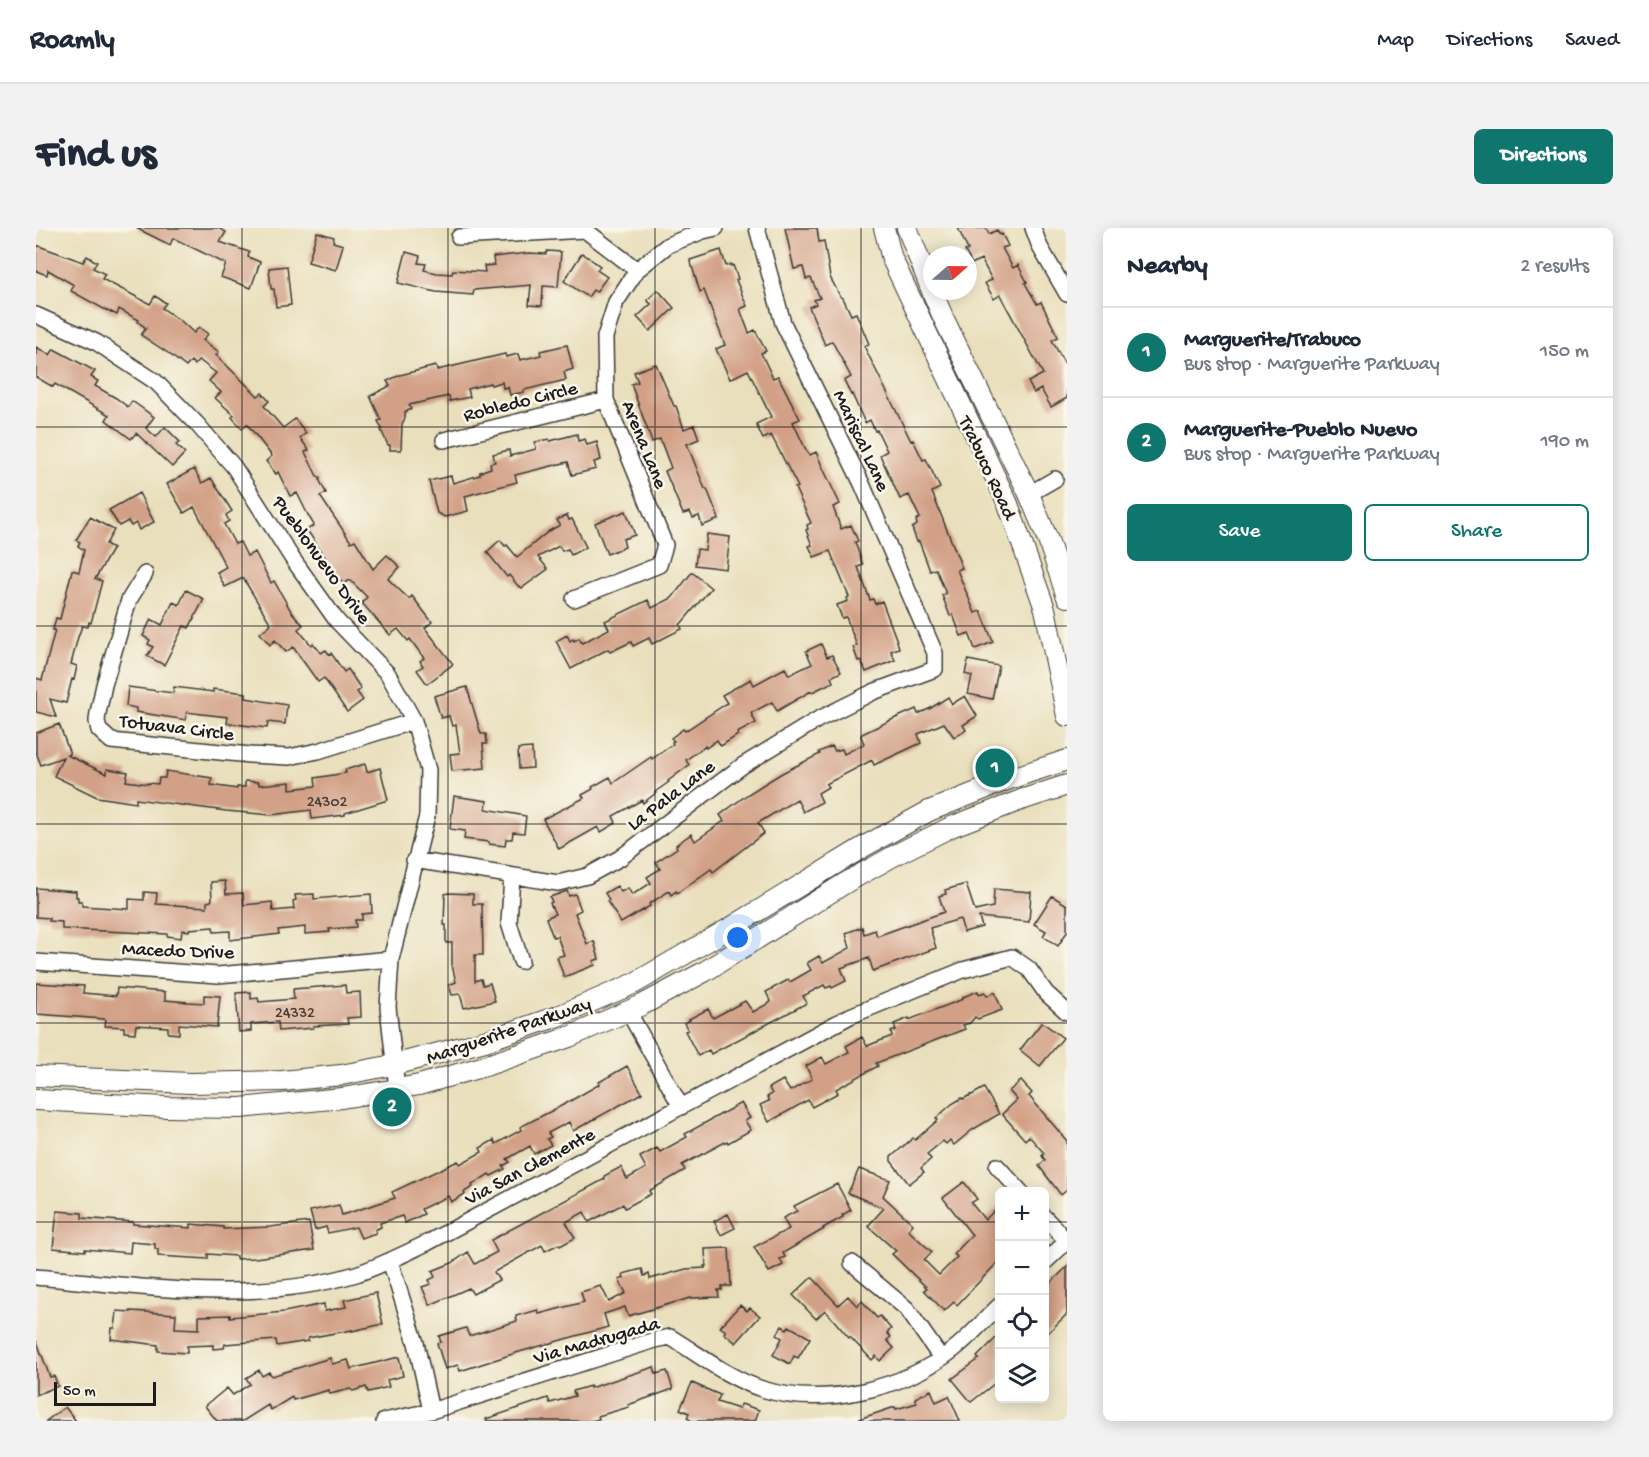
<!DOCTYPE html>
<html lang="en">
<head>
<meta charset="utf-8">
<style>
  :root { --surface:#fff; --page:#f2f2f3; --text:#1f2937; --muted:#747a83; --line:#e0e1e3; --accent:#0f766e }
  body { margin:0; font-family:"Gochi Hand",sans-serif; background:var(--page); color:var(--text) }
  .controls { position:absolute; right:18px; bottom:18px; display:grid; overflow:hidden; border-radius:9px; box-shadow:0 3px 15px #0003 }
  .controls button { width:54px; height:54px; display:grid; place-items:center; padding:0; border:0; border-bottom:2px solid var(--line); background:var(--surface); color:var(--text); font:30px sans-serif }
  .compass { position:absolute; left:887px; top:18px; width:54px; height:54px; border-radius:50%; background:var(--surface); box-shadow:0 3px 15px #0003; rotate:70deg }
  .scale { position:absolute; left:18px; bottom:15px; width:102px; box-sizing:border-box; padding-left:6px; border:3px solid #1c1c1c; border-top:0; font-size:16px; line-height:21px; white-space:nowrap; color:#1c1c1c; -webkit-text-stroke:4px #fbf7ec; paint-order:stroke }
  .you { position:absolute; left:702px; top:710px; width:21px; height:21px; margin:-15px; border:4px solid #fff; border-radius:50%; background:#1a73e8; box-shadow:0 0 0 9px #1a73e833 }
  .badge { display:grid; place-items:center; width:39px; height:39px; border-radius:50%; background:var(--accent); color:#fff; font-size:20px; font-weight:700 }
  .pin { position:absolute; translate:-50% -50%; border:3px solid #fff; box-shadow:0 2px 6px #0006 }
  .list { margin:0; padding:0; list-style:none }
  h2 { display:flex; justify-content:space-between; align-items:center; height:78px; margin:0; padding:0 24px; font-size:26px }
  h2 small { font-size:20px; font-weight:400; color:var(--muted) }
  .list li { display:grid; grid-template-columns:39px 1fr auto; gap:18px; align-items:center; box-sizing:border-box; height:90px; padding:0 24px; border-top:2px solid var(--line) }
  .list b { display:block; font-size:22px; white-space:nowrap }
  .list p { margin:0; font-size:20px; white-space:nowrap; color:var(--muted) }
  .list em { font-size:20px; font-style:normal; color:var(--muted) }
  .actions { display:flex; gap:12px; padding:18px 24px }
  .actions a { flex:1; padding:14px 0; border:2px solid var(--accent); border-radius:9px; text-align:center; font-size:21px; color:var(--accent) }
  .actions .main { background:var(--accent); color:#fff }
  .icon { flex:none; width:33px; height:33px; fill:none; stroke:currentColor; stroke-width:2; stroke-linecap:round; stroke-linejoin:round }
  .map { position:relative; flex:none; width:1031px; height:1193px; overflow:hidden; border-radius:9px }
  header { display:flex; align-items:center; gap:36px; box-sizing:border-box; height:84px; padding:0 30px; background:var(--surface); border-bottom:2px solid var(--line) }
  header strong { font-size:28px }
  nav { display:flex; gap:33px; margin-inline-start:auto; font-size:21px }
  .intro { display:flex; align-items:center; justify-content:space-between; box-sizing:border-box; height:144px; padding:0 36px }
  h1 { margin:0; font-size:42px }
  .button { padding:15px 27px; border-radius:9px; background:var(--accent); color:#fff; font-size:21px; font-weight:700 }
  main { display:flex; gap:36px; padding:0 36px }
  aside { flex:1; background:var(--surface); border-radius:9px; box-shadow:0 3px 15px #0003 }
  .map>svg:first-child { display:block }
  .building { fill:#d2a086 }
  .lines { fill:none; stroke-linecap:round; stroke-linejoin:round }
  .minor-casing { stroke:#3b3934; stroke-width:18 }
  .major-casing { stroke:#3b3934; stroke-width:22 }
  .minor { stroke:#fff; stroke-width:15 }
  .major { stroke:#fff; stroke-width:20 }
  .grid { fill:none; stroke:#1c1c1c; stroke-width:1.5; stroke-opacity:0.55 }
  .labels { text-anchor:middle; stroke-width:5; stroke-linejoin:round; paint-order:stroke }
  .number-label { font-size:16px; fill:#4a3d36 }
  .street-label { font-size:20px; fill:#1c1c1c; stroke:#fbf7ec }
</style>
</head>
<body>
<header>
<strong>Roamly</strong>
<nav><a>Map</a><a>Directions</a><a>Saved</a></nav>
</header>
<div class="intro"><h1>Find us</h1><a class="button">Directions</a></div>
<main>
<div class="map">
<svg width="1031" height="1193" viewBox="0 0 1031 1193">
  <rect width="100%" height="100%" fill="#fbf7ec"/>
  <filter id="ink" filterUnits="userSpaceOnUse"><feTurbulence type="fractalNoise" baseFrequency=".0167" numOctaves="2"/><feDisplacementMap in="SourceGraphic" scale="12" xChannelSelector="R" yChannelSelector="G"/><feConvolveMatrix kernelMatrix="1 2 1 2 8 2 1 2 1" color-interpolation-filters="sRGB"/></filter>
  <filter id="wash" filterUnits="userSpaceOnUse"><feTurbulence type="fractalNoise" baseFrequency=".008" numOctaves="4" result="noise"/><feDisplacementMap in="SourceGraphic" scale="24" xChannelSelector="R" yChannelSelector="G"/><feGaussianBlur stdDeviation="1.35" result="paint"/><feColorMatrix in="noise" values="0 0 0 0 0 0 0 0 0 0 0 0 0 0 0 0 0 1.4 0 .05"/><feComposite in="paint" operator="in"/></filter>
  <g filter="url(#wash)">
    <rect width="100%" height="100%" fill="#e9dfbc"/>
    <g id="blocks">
      <path class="building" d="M100,0H182L190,4L184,14L213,24L212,29L224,34L215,60L185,49L190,36L137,10L134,17Z
        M749,0H781L783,14L788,13L794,49L804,68L807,70L815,87L820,85L833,116L828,118L875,213L877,212L887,232L890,231L904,260L896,264L926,340L921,342L939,385L945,383L957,414L939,421L933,405L925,408L917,387L914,388L906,367L910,366L900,341L894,343L883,313L881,314L876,300L881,297L880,292L884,290L873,267L864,271L844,227L851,223L841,202L839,203L834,192L829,195L816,166L815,167L808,153L815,149L796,113L789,117L773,79L780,76L778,72L784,70L775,50L770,51L767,39L758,41Z
        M922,0H950L953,6L961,2L964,7L966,6L972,18L966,20L977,40L982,37L991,54L989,55L1001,76L1005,74L1022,109L1016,112L1028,135L1031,133V170L1015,179L1005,161L998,165L992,154L1007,146L964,67L958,71L949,55L956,52L945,31L936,36L929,23L932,22Z
        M281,4L298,9L297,14L307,17L300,42L272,34Z
        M0,17L47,34L51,28L61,34L57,40L69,46L66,51L114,76L119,68L130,75L126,80L145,93L158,105L163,99L172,106L167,112L183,124L180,127L222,168L226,165L233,173L228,178L247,200L259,191L270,205L264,210L273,222L269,224L281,248L284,249V253L290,265L284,268L315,314L319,312L337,341L351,327L364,339L352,351L373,371L376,368L396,394L389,400L417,436L391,456L381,442L387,438L384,433L388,430L374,411L372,413L362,401L354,407L326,375L331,369L314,352L307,356L271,302L278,297L272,287L261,265L254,268L242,244L240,246L230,233L236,228L211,196L206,201L196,189L198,187L179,170L185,164L173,153L180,145L163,132L159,137L155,133L150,139L132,125L105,107L110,100L102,94L103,92L83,81L81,87L75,84V85L35,63L38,57L12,42L11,47L0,43Z
        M685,22L690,38L695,36V38L697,37L702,51L700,52L711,78L704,81L713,105L719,102L730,123L725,125L737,150L742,148L764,191L757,194L770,222L774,227L780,224L786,238L804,276L797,279L805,301L815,297L822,313L819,314L827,337L822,339L834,372L837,371L839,376L846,373L861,413L863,420L855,423L859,432L830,444L825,432L822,433L817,419L821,418L810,389L806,390L801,377L812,373L811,370L813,369L794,323L778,329L773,318L776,317L770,302L772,301L771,297L775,295L759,260L762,259L735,207L727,211L720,196L735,189L712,142L694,151L680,121L689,117L668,62L664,64L654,32Z
        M511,23L525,24L522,59L507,58L506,78L493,77L495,57L438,62L437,67L400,64L362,55L370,24L384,28L382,35L390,36L388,42L401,45L416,46L417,42L449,44L448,38L458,37L457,29L493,25L510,26Z
        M546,25L564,38L561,42L571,49L560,64L557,62L552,69L528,53Z
        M251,38L255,77L240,79L238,61H235L233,40Z
        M622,62L638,80L614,103L601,89L615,76L611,72Z
        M531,117L537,141L528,144L530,152L488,162V164L474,167L472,159L467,160L466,154L455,157L454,155L432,161L434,169L414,173L413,168L373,177L375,181L369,184V190L366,196L365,222H354V217H352L345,202L346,201L342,193L345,192L334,168L354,158L351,153L364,147L400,138L401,142L469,126L470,129L482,126L484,132L505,127L504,123Z
        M0,119L14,127L18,121L59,143L55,149L62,153L59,158L80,170L92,179L96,173L118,189L110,200L120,209L129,199L144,214L140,217L149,225L136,239L100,205L95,211L70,192L73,187L19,156L17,159L0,149Z
        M620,136L638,178H640L648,201L658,197L663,211L651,216L669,261H671L683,291L666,298L663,288L657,290L654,284L647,286L629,243L635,240L624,211L616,214L595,156L602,154L598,144Z
        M541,206L542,213L549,211L551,217L561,214L565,232L558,234L560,241L536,247L532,234L479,247L481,254L429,268L432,283L409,289L401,285L393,253L415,248L417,255L444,247V244H446V243L455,240L454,235L459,234L457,226L473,222L474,228L500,221L499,214L513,211L514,213Z
        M158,241L166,255L175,250L196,283L190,287L193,293L188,296L199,316L204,314L211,328L219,324L235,355L238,353L255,383L267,397L262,401L275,417L277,415L285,425L290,422L293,426L295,425L308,444L312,441L325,461L321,464L327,472L311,484L288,450L282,454L257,419L250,424L239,412L234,417L224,405L235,396L207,350L189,359L181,344L190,339L158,279L148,285L131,256Z
        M103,265L118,294L103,302L100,295L95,298L92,293L83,298L73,282Z
        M590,283L599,307L587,311L589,319L571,326L559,295Z
        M531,287L533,292L536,291L550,319L535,327L532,321L526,323L523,318L502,329L512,341L486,360L484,358L483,359L473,347L471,349L451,324L464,312L469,318L471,317L481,329L513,303L524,297L521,292Z
        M54,289L78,302L70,316L77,320L59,351L66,353L55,395L53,394L52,399L46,398L42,409L35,436L41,438L38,452L36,451L30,475L14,471L20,489L0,484V450L6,452L19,402H17L20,390L24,391L36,342L43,344L48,322L42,318L44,314L40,312Z
        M671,306L694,309L690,341L659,337L661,321L669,322Z
        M656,344L675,360L644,397L646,401L616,416L613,410L597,418L595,414L574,424L572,421L535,441L520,413L531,407L534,413L537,411L538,413L543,410L546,415L573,401L569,393L612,372L616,380L636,370Z
        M150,362L168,371L153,400L148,398L128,437L111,428L117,419L112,416L114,412L107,408L115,391L126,397L137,374L143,377Z
        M785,416L791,429L796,427L805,444L795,449L797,454L776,464L775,463L741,483L736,474L715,485L720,495L701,505L702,507L685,518L681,512L670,520L669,518L650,532L653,537L632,553L633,554L619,564L620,565L607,575L606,572L577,588L580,595L565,604L562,599L523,621L507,591L548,570L546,567L557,561L556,559L574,549L577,555L615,529L616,531L637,516L636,514L638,513L635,510L647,501L649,503L691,475L686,467L715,451L718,457L749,440L753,447L776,436L770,423Z
        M932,432L963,438L956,471L932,466L936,448L929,446Z
        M92,459L137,465L138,459L177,464V461L210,465V470L251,477L249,496L232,494L231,500L191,495L192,489L166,486L151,484L150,492L100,484V480L90,478Z
        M431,459L445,506H450L451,516H447L449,540L416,543L414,526L424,525L420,497L416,498L413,488L405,490L398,468Z
        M929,468L941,488L927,497L930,502L918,509L908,495L882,506L885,515L838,537L836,532L790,556L792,559L782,565L786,574L767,584L761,571L722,595L728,605L677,644L675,641L641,665L640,663L635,667L633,663L613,676L614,678L585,695L571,673L573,672L569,665L581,658L585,664L592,660L596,667L615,655L611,649L624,641L620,634L641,620L640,617L655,606L659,613L688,593L684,587L712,566L746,545L784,526L783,524L796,518L799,523L806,521L808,526L828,516L825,508L826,506L853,493L880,481L882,486L895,480L912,469L916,476Z
        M23,496L34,526L31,527L71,546V541L92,544L90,553L112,556V555L122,556L123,550H129L130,543L176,550L175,557L201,561V559H209V553L223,554V557L254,554V561L280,558L279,550L310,545L309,542L329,536L331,544L344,540L352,572L309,585V587L276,591L275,582L235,587L190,583L100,571V575L61,569L18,548L27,529L5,537L0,524V505Z
        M496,520L497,540L483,541L482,521Z
        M418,568L451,573L450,581L490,588L488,605L477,604L476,611H470L469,618L453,616V614L428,611L429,603L414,601Z
        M189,653L190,666L207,665L208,677L236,674L237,683L258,681L257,673L260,672L259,667L278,666V671L335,666L336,685L326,686V692H319L320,699L293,701L294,704L269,706V699L242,702L243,706L194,712V703L178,704L177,699L153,701V703L146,702L145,710L131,708V706L26,701V694L13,693V690L0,689V660L40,663V669H42V673H46V678L93,681V671L108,672V664L121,665L120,676L171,679V674L175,673L176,671L175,654Z
        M930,656L939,683L957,679L958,661L995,664L993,694L943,689L946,699L928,704L924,691L894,700L900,720L837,743L833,730L805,740L810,753L796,760L795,758L790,760L788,757L767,768L771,775L675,826L673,822L662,828L649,803L652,802L648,795L654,792L653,791L672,781L677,790L709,773L717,784L735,774L730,764L752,752L754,754L775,742L771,735L783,728L787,735L814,720L810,705L826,699L828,706L839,702L841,708L908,684L903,668L910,666L909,662Z
        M531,663L533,668L539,666L545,682L539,685L551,716L558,713L563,731L557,733L559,737L528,749L521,729L528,727L521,708L517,709L510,690L519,686L514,675L516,674L514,669Z
        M412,665L437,666V676H446L447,727H439V753L445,751L447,757L454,755L459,773L428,780L424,766L416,767L413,757L420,754L416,737V715H410V697H408L409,666Z
        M1016,668L1031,677V704L1022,718L1007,708L1010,703L998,696Z
        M0,755L48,758L47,765L80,768L81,760L129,764V772L152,774L168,775V767L184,768L181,799L143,796V806L132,805V799L100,797L99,805L88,804V799L69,798L70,792L68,791L0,786Z
        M309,757L310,765L324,764L325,789L311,790L312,796L277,798V800L243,803L242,794L215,796V803L203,804L200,765L215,764V771L222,770L223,774L258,771L257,761Z
        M942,763L943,766L949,764L951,768L959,764L966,782L942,791L939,789L934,795L927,797L929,801L840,835L842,838L800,861L802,865L776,879L772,872L733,894L724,877L733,873L731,869L736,866L733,860L747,852L754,863L776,851L770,838L786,829L790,836L813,824L810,818L826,809L831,818L856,808L855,804L860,802L858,796L873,790V792L927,771V769Z
        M1006,794L1027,810L1004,838L984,822Z
        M591,838L606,865L537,903L533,894L512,905L515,909L511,911L515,917L498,926L494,918L471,931L474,934L467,938L469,941L455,948L453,946L436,957L437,959L428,964L429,966L415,974L412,968L385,981L388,986L369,995L366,988L344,995L345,999L339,1002L340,1005L325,1010L320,999L292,1005L290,999L279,1002L274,983L303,977L306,987L359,970L356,964L422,933L424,936L446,924L444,920L458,912L460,916L485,902L484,899L529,876L564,856L563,854Z
        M985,853L996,865L993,868L1031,913V962L1025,967L1003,938L1009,932L1006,928L1008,925L993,908L989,912L966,886L981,872L973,863Z
        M948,860L963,886L936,902L918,917L914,912L910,916L907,913L891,926L895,931L885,940L888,944L873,956L855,933V929L877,910L879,912L902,892L900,890L916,876L926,870L927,871L934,867V868Z
        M705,875L714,890L709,893L715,902L692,915L691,913L646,937L649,942L613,963L615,966L589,980L587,976L553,994L548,984L530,994L539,1010L524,1018L523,1016L509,1023L506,1017L458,1044L463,1052L437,1066L433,1060L394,1077L386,1059L395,1056L393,1052L399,1049L396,1043L416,1035L432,1024L439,1036L461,1024L455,1012L569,951L568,948L585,939L591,951L610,940L604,929L621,920L624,924L651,909L649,906Z
        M823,941L854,952L847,968L877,996L872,1002L896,1024L888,1032L903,1047L921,1029L918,1026L936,1007L907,970L928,954L941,971L935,975L949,992L963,978V1033L921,1077L918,1074L908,1083L888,1062L891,1060L856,1026L860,1023L832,998L848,980L812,965Z
        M801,956L815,982L806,987L807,989L787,1000L788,1001L747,1025L749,1029L744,1031L747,1037L733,1044L718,1019L753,1001L747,990L761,983L758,978Z
        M21,983L46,985V990L97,994V996L155,1000V996L187,999V1001L234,999L273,994L278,1022L219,1030L200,1031V1028L172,1026V1031L122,1028V1021H119V1016L95,1014L94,1025L49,1021V1023L17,1020Z
        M692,986L699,1000L685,1007L678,993Z
        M693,1020L695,1058H686V1062H682L683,1069L654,1070L592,1088L589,1079L568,1086L572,1099L483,1124L424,1143L422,1137L409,1141L401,1115L405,1114L403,1108L430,1100L433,1108L481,1093L480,1088L502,1082L503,1086L548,1074L545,1064L565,1058L573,1074L590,1065L583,1052L588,1050L587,1046L606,1041L608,1048L613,1046L614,1051L650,1041L669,1040L668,1038H670L669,1021Z
        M1031,1039V1086L1008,1109V1061Z
        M776,1049L802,1077L812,1068L821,1078L826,1073L841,1090L844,1088L855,1101L851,1105L855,1109L851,1112L858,1120L844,1133L840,1128L836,1132L814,1109L813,1110L789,1082L780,1091L757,1067Z
        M340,1065L347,1096L316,1103V1102L272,1110V1113L241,1118L240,1112L189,1116L188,1120L177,1121V1117L151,1118V1125L122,1123V1117L75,1111L76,1100H79L81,1083L95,1084V1083L140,1086L139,1100L163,1101V1088L194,1087V1089L248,1084L288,1076L289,1083L310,1079L308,1072Z
        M704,1077L711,1083L714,1080L724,1088L700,1115L688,1105L690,1103L684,1099Z
        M746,1098L751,1101L753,1098L774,1110L762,1130L758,1128L754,1136L737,1127L746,1110L741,1107Z
        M963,1107V1152L935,1174L916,1151L943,1131L941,1129Z
        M0,1114H1L14,1149L18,1148L22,1158L0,1167Z
        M363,1129L367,1148L351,1152L353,1159L332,1164L330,1159L317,1163L314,1161L294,1166L293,1162L257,1172L256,1169L235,1182L232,1177L207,1193H181L169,1178L191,1160L197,1167L214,1156L210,1150L223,1142L226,1148L233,1144L236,1148L294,1130L296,1136L312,1132L315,1141Z
        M618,1139L620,1146L631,1143L637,1161L592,1177L593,1179L562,1188L563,1191L555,1193H451L450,1191L512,1170L514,1175L539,1168L537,1163L554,1158V1160Z
        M656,1155L684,1167L681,1174L703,1181L705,1176L723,1182L719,1193H656L651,1190L653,1185L644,1181Z
        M895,1162L900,1174L913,1168L924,1193H824L823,1191L859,1179L860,1181L881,1175L879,1170Z
        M29,1179L40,1193H10Z"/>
    </g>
  </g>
  <g filter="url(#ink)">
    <use href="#blocks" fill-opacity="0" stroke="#3b3934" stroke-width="1.5"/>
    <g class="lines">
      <g class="minor-casing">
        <path id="minor" d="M997,0L1004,19L1031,66
          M423,9L549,2L601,42
          M0,87L60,114L120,154L161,196L198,239L256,330L301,393L352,446L378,493L392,542L391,588L355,731L352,779L361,861
          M408,212L570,172
          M993,266L1019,251
          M109,346L93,372L68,457L62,485L61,493L63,502L75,513L214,527L253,529L282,523L378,493
          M538,371L623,337L629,317L570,172L569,109L580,74L601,42L632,17L667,3L680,0
          M378,632L522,655L551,648L584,630L706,538L781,492L837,464L899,441V425L826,256L747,95L721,0
          M476,648L473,695L485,733
          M0,734L182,747L355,731
          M592,783L645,879
          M961,938L985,964
          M1008,989L1031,1013
          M354,1033L380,1115L395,1183
          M816,1035L871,1081L905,1130
          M1008,1035L1031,1013
          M0,1049C104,1058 218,1077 320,1046C345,1038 368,1026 391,1015L814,788L927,742L976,729L993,741L1010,765L1031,784
          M348,1193L395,1183L619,1112L634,1109C664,1127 692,1150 726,1161C787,1180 867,1161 917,1122C934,1109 948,1092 963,1078"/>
      </g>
      <g class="major-casing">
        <path id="major" d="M848,0L856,31L972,276L1009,381L1031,488
          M871,0L896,63
          M896,63L907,89L993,266L1012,312L1031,369
          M0,848L154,855L246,853L305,847L357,837L449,813L522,788L597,756L689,703L829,618L893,583L976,550L1031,532
          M0,872L130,879L204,880L306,870L361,861L383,857L449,838L533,809L606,777L668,744L811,654L863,625L915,599L985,572L1031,557"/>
      </g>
      <use href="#minor" class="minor"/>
      <use href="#major" class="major"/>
    </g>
  </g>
  <path class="grid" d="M206,0V1193M412,0V1193M619,0V1193M825,0V1193M0,199H1031M0,398H1031M0,596H1031M0,795H1031M0,994H963M1008,994H1031"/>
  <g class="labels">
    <g class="number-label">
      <text x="291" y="578">24302</text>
      <text x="259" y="789">24332</text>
    </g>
    <g class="street-label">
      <text transform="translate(484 172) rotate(-14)" y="7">Robledo Circle</text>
      <text transform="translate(827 212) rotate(65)" y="7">Mariscal Lane</text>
      <text transform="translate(610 216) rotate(68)" y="7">Arena Lane</text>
      <text transform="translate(953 239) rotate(65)" y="7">Trabuco Road</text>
      <text transform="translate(287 331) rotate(54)" y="7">Pueblonuevo Drive</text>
      <text transform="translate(141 498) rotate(7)" y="7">Totuava Circle</text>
      <text transform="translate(634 566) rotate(-37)" y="7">La Pala Lane</text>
      <text transform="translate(142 721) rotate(2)" y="7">Macedo Drive</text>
      <text transform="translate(472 801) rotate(-19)" y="7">Marguerite Parkway</text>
      <text transform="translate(493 937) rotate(-28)" y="7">Via San Clemente</text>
      <text transform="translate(560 1111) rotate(-16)" y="7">Via Madrugada</text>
    </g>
  </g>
</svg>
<div class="controls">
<button>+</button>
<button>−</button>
<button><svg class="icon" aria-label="locate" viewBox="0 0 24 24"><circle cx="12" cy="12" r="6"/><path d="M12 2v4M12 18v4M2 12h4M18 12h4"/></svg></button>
<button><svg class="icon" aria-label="layers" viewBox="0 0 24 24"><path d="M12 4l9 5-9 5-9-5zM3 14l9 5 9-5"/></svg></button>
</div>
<svg class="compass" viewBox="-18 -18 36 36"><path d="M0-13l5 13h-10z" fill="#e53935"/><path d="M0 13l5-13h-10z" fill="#747a83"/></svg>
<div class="scale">50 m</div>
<div class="you"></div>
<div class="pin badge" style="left:959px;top:540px">1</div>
<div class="pin badge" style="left:356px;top:879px">2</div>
</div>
<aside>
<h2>Nearby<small>2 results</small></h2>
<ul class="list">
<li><span class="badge">1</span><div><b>Marguerite/Trabuco</b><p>Bus stop · Marguerite Parkway</p></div><em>150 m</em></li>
<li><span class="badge">2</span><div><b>Marguerite-Pueblo Nuevo</b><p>Bus stop · Marguerite Parkway</p></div><em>190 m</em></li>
</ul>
<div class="actions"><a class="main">Save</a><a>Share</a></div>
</aside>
</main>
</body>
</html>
